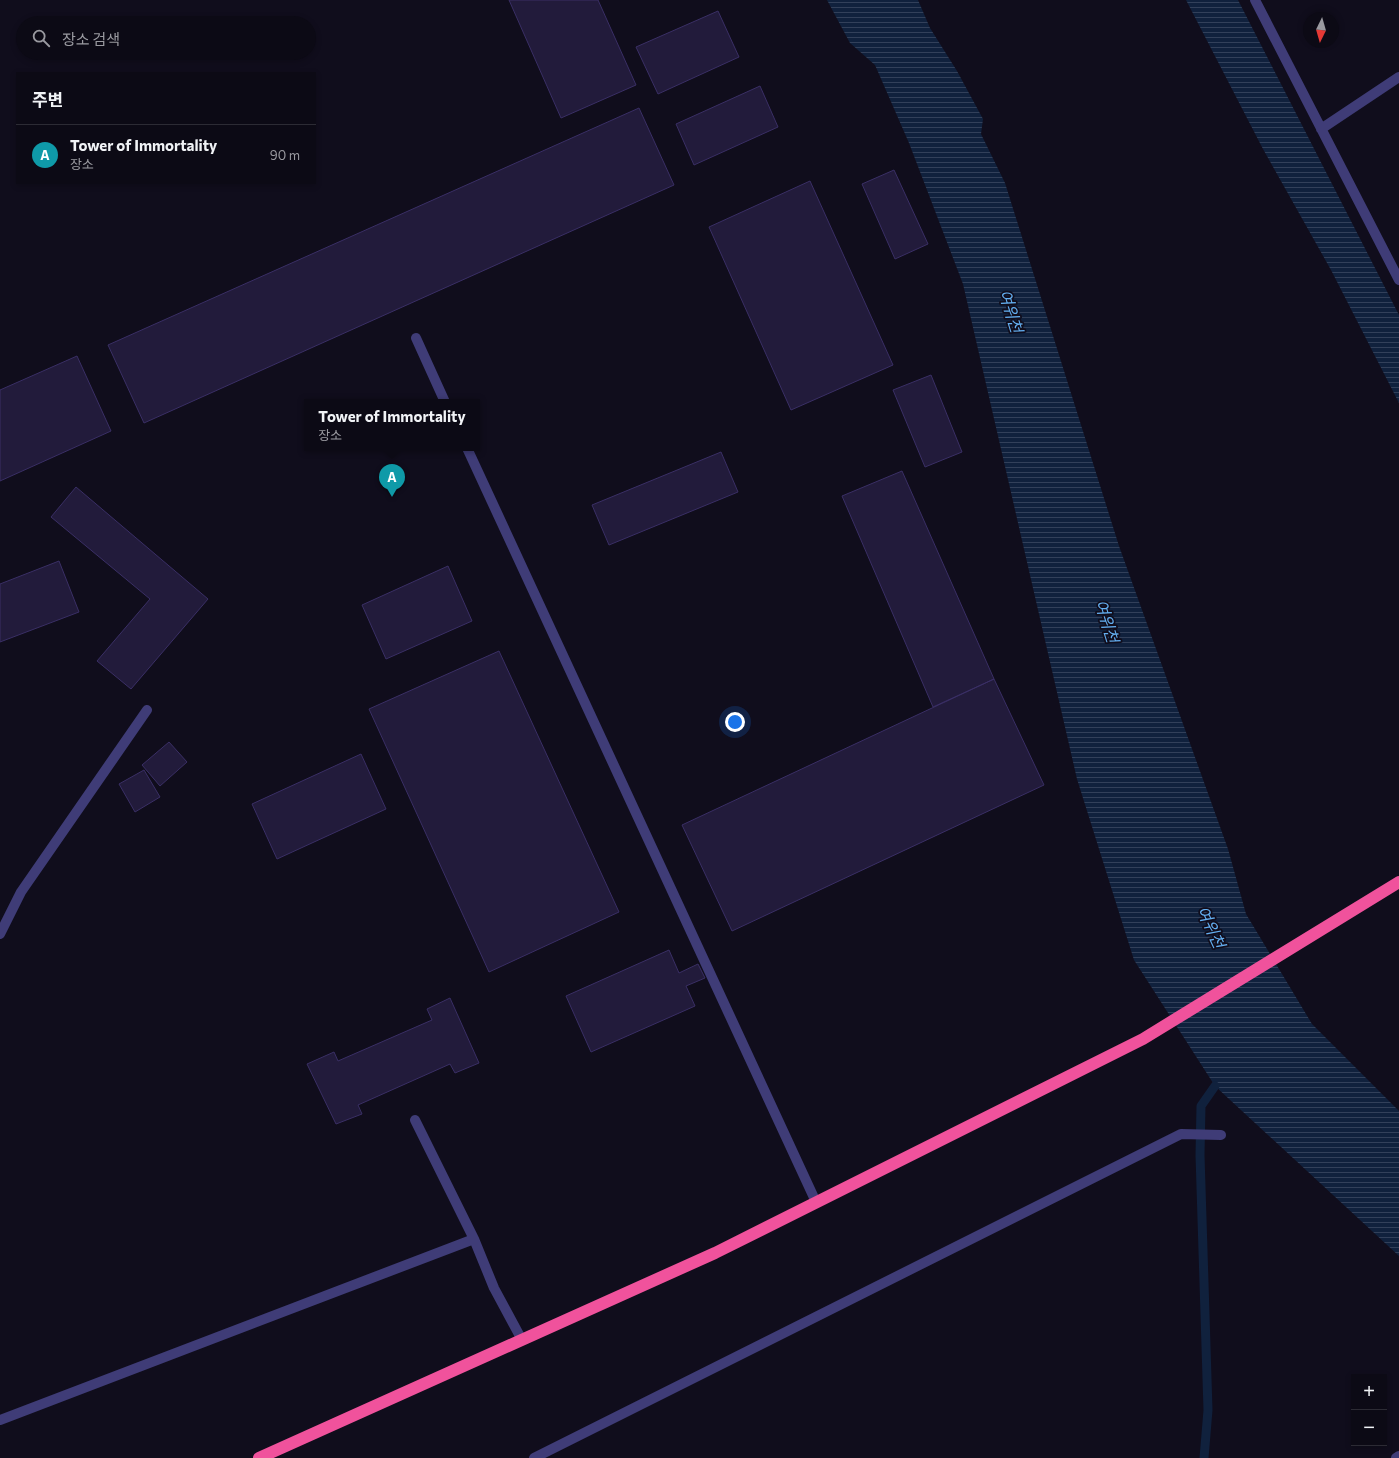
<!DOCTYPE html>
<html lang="ko">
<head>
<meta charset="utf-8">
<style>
  :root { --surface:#0c0a15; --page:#15131e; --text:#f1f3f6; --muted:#9a9aa0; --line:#2c2b34; --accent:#14c9df }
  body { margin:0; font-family:Commissioner,"Noto Sans KR",sans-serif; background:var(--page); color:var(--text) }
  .controls { position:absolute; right:12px; bottom:12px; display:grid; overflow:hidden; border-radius:0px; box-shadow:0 2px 6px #0003 }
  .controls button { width:36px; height:36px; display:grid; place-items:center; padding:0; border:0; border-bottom:1px solid var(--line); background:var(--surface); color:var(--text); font:20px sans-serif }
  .compass { position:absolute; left:1303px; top:12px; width:36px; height:36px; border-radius:50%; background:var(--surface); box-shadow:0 2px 6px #0003; rotate:185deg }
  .you { position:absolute; left:735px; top:722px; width:14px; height:14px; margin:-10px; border:3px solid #fff; border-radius:50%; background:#1a73e8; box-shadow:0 0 0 6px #1a73e833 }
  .badge { display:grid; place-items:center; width:26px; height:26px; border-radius:50%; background:var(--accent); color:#fff; font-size:13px; font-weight:700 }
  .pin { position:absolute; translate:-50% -33px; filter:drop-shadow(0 1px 2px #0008) }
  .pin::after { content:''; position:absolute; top:21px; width:14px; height:12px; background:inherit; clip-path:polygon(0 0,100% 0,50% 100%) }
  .popup { position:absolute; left:304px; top:399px; width:176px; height:52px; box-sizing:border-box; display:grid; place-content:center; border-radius:0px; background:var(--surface); filter:drop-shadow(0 1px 3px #0005); font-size:13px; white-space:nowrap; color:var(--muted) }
  .popup b { font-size:15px; color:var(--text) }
  .popup::after { content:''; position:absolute; left:50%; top:100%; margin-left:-8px; border:8px solid transparent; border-top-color:var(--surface) }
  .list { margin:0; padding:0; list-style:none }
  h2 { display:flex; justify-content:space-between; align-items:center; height:52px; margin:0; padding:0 16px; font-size:17px }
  h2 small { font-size:13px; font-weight:400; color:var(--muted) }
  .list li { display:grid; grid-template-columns:26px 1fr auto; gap:12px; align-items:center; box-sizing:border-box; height:60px; padding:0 16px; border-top:1px solid var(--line) }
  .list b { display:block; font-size:15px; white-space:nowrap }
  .list p { margin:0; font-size:13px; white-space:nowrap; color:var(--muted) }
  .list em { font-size:13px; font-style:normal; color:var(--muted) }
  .icon { flex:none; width:22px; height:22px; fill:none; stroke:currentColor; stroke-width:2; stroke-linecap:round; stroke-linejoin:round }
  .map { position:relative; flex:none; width:1399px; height:1458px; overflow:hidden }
  .search { position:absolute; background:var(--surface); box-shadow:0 2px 6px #0003; left:16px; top:16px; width:300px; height:44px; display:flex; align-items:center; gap:10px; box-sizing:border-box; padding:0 14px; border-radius:22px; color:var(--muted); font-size:15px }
  .panel { position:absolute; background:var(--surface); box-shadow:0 2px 6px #0003; left:16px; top:72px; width:300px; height:112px; border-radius:0px }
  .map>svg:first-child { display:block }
  .water { fill:url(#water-rules) }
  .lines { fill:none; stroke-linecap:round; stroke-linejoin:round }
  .stream { stroke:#10213d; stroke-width:9 }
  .building { fill:#221b3b; stroke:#3a2f65 }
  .minor { stroke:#3f3c77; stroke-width:10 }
  .highway { stroke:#f0529c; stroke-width:12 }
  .labels { text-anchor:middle; stroke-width:3.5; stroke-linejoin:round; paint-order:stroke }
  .water-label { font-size:16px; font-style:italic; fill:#64aff1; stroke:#100d1c }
</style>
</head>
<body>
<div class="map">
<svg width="1399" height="1458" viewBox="0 0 1399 1458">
  <defs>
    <pattern id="water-rules" width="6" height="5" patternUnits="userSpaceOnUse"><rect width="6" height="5" fill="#10213d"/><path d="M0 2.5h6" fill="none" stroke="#32405a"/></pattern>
  </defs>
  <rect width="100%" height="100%" fill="#100d1c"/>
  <path class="water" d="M827,0H918L930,28L957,71L983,119L981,134L1005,183L1119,546L1228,849L1246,914L1312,1024L1399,1111V1256L1215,1086L1134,960L1077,779L963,284L909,143L875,65L850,43Z
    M1186,0H1238L1399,315V403L1331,270L1263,149Z"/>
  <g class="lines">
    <path class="stream" d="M1204,1458L1208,1410L1200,1155L1201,1106L1215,1086"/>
  </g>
  <path class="building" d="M509,0H598L636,85L561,118Z
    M718,11L739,57L658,94L636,47Z
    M760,86L778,127L694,165L676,124Z
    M639,108L674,185L144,423L108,345Z
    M894,170L928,244L895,259L862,184Z
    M810,181L893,365L791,410L709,227Z
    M77,356L111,431L0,481V390Z
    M931,375L962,452L925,467L893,390Z
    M721,452L738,492L609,545L592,505Z
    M902,471L994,679L933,707L842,496Z
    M76,487L208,599L131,689L97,661L150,599L51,517Z
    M59,561L79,612L0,642V584Z
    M448,566L472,621L386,659L362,605Z
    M499,651L619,912L489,972L369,709Z
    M994,679L1044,785L732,931L682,825Z
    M169,742L187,762L160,786L142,765Z
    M361,754L386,809L277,859L252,804Z
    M144,770L160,797L135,812L119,784Z
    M669,950L679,973L698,964L705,978L686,986L695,1006L591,1052L566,996Z
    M450,998L479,1063L455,1073L450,1064L358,1105L362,1114L336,1124L307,1064L334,1052L338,1061L432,1020L427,1009Z"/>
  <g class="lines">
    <path class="minor" d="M1255,0L1399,280
      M1321,129L1399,77
      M416,338L445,402
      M467,448L816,1202
      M0,934L21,892L147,710
      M415,1120L474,1239L494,1288L522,1340
      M0,1420L474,1239
      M534,1458L1181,1134L1221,1135
      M1396,1458L1399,1456"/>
    <path class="highway" d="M259,1458L715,1253L1143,1039L1399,882"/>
  </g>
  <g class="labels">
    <g class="water-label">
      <text transform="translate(1011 311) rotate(73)" y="6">여위천</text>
      <text transform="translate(1107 621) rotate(73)" y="6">여위천</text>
      <text transform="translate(1211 927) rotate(65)" y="6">여위천</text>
    </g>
  </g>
</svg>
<div class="controls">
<button>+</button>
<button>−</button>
</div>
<svg class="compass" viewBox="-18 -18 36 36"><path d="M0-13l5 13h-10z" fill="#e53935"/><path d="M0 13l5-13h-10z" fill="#9a9aa0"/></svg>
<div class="you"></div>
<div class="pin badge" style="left:392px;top:497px;background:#0f9aa8">A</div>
<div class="popup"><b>Tower of Immortality</b>장소</div>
<div class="search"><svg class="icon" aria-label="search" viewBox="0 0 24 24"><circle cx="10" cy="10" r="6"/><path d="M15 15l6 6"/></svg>장소 검색</div>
<section class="panel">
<h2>주변<small></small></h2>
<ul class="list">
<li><span class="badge" style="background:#0f9aa8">A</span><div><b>Tower of Immortality</b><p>장소</p></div><em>90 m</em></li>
</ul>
</section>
</div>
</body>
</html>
